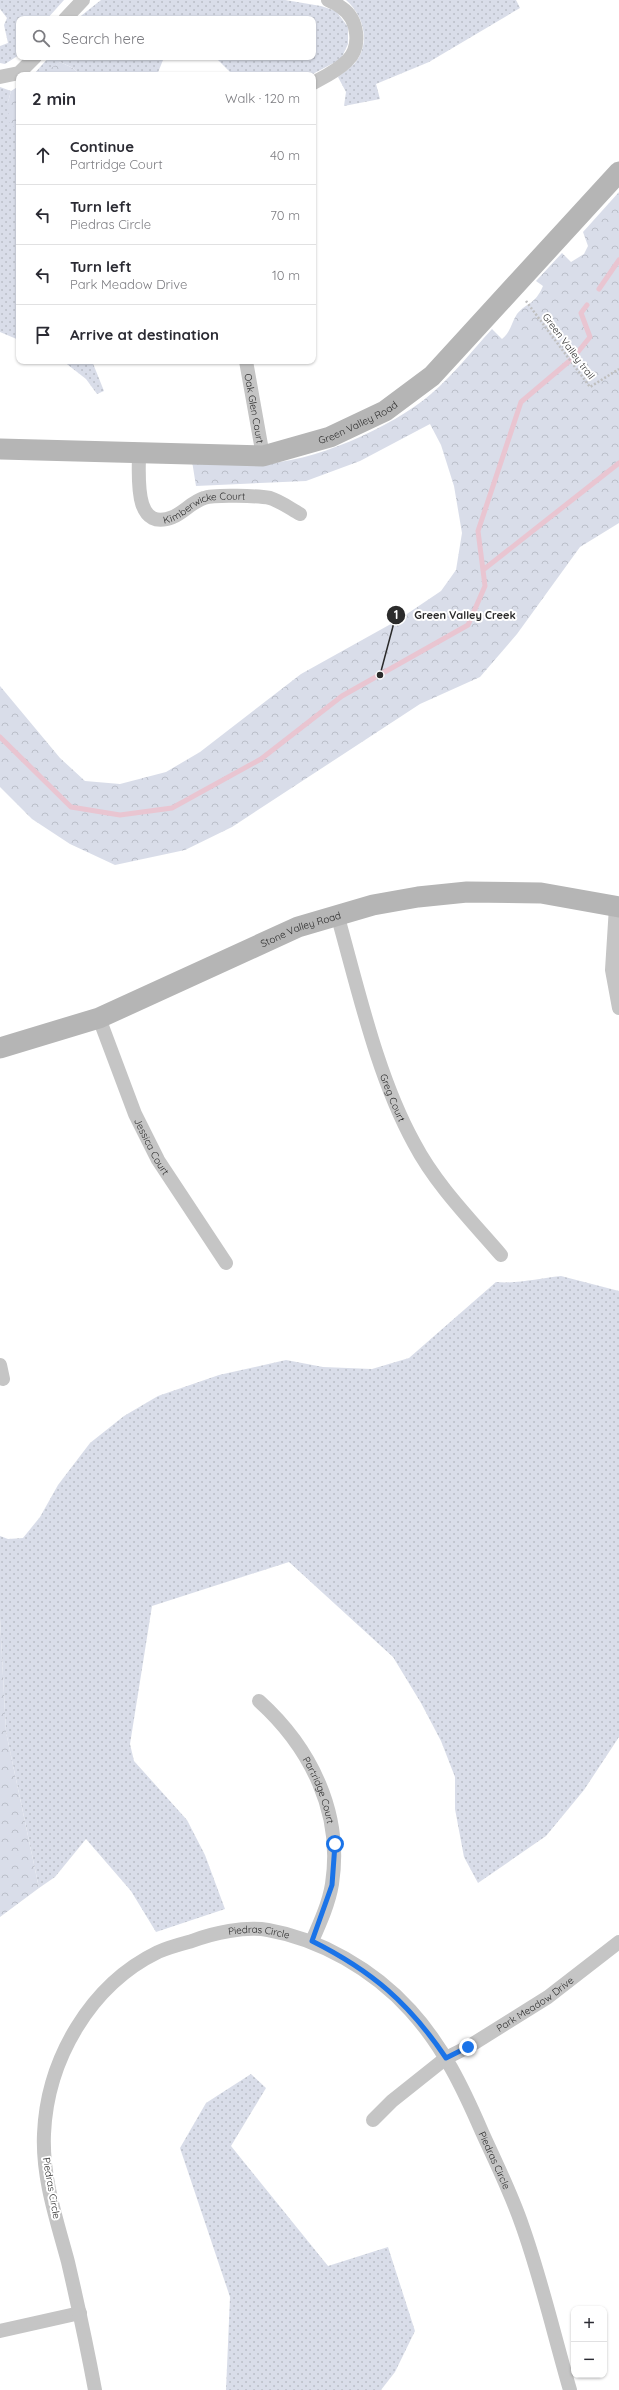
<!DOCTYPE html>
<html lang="en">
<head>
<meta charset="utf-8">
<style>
  :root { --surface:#fff; --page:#f2f2f3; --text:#2b2b33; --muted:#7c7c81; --line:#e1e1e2 }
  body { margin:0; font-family:Quicksand,sans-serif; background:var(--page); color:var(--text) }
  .controls { position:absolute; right:12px; bottom:12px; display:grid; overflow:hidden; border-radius:8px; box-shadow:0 1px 3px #0004 }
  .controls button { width:36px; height:36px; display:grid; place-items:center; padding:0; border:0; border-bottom:1px solid var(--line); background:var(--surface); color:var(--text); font:20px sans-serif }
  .stop { position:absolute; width:12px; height:12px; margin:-9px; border:3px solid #1a73e8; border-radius:50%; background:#fff }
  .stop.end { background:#1a73e8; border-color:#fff; box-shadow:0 1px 4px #0008 }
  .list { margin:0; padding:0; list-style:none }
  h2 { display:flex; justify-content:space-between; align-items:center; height:52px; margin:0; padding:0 16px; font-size:17px }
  h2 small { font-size:13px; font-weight:400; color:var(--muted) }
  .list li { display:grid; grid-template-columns:26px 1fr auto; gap:12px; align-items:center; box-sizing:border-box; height:60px; padding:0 16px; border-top:1px solid var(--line) }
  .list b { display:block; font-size:15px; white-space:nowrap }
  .list p { margin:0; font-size:13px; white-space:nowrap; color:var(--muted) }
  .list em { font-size:13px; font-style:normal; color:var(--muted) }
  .icon { flex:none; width:22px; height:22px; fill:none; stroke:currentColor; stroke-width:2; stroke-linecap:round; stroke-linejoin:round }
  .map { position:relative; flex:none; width:619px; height:2390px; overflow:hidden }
  .search { position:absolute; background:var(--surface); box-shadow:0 1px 3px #0004; left:16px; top:16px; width:300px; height:44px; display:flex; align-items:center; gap:10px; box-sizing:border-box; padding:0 14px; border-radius:8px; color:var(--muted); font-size:15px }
  .panel { position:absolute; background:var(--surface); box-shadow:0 1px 3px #0004; left:16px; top:72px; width:300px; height:292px; border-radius:8px }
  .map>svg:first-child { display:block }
  .grass { fill:url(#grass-dots) }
  .forest { fill:url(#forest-crowns) }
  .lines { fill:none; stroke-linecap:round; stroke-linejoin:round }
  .stream { stroke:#e9c5d1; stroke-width:5 }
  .path { stroke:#bfbfbf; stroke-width:2.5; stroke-dasharray:2 2; stroke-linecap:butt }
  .street { stroke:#c5c5c5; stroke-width:14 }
  .secondary { stroke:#b5b5b5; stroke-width:21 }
  .route { stroke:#1a73e8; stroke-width:5 }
  .labels { text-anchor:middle; stroke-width:4; stroke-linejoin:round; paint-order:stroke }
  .street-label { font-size:10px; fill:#2b2b2b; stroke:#fff }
  .leader { fill:none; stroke:#2b2b2b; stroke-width:1.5 }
  .callout-dot { fill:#2b2b2b; stroke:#fff; stroke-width:1.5 }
  .mark-label { font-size:12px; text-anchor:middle; font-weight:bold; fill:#fff }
  .callout-label { font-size:11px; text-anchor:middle; font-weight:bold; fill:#2b2b2b; stroke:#fff; stroke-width:4; stroke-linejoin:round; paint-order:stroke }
</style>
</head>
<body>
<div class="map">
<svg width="619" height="2390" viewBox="0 0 619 2390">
  <defs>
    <pattern id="grass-dots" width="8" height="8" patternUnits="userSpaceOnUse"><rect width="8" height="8" fill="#d9dde9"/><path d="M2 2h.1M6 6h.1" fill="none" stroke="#babec8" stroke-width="1.8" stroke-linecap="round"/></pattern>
    <pattern id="forest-crowns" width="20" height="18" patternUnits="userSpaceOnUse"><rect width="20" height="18" fill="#d9dde9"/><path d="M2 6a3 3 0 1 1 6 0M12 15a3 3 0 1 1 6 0" fill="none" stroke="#babec8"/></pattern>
  </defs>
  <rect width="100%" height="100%" fill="#fff"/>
  <path class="grass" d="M0,0H64L47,19H19V55L5,64L0,63V46L8,43L4,25L7,18L0,9Z
    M101,0H285L321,6L336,11L348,27V44L341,59L311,75H233L215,57H313V19H77Z
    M346,0H516L520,8L429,62L376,84L380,99L344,106L346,92L338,77C343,73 350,68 355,63C371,43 364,16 346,0Z
    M49,57H169L163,60L157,75H80L73,68L60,62L46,73L33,75Z
    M0,87L11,91L8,102L19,132V340L0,332Z
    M63,361H92L104,391L97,394L86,379Z
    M561,1276L619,1291V1737L584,1790L546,1836L478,1883L464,1857L455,1809V1777L441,1741L421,1703L393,1657L289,1562L152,1606L130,1744L134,1761L187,1820L205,1855L225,1909L156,1932L131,1891L86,1839L55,1877L39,1888L6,1732L0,1618V1536L8,1539L23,1538L40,1517L58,1485L90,1443L124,1416L158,1396L219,1375L286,1360L323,1367L372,1369L409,1358L496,1282C519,1284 539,1278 561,1276Z
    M251,2074L266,2088L231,2146L328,2266L388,2247L415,2331L395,2372L381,2390H226L230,2297L180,2148L206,2103Z"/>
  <path class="forest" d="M60,62L73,68L80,75H41Z
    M19,86V132L8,121V102L11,91Z
    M619,192V523L580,547L517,634L480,677L420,704L232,827L185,850L115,865L70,844L32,819L0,787V686L60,758L85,781L120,784L166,772L200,752L301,674L398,620L441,591L456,570L462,533L454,486L441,445L430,424L360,461L306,481L196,486L192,461C214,462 236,464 259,464C312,463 391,428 431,394C453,375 472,351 492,329L502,339C511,332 511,323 517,314C527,302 535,305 543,286L536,281L562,253L571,262L584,254L588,246L583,232Z
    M0,1618L6,1732L39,1888L0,1917Z"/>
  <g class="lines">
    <path class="stream" d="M599,289L619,260
      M483,570L619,463
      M0,737L71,807L120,815L172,808L261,759L342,696L468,625L485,586L478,531L521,402L573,358L590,337L581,313L587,305"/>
    <path class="path" d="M526,301L590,387L619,369"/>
    <g class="street">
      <path d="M65,19L83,0"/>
      <path d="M0,77L19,73L35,57"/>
      <path d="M313,83C326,76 337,71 347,61C362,47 358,19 342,8C338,5 333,2 328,0"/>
      <path id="s1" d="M246,361L263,456"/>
      <path id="s2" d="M139,453C139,476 133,533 173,517C184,512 192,502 204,498C214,494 259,496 270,498C280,501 291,509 300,514"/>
      <path d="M616,907L612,970L619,1008"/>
      <path id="s3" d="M337,914C358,988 377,1076 414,1143C436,1185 471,1220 501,1255"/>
      <path id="s4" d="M99,1018L135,1114L158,1160L226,1263"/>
      <path d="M0,1365L3,1379"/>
      <path id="s5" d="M259,1701C311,1748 343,1813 332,1884C329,1903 320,1923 312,1941"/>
      <path id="s6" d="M373,2120L392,2101L446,2058L468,2047L548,1997L619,1942"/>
      <path d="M0,2331L80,2313"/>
      <path id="s7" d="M95,2390C87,2347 78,2305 68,2262C57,2221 42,2178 44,2134C47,2060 90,1985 158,1952C169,1947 181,1944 192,1941C213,1933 245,1926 268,1930C320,1939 374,1970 410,2010C443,2046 463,2088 482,2132C496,2163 511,2193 522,2225C541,2278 554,2335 570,2390"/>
    </g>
    <g class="secondary">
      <path id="s8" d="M0,449L263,456L330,437L385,411L432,376L619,172"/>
      <path id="s9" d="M0,1048L99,1018L298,927L373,905L418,897L467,892L541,893L619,907"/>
    </g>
  </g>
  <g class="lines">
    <path class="route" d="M335,1844L332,1885L312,1941C372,1971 409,2003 446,2058L468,2047"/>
  </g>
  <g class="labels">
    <g class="street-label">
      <text transform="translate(569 346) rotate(53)" y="4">Green Valley trail</text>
      <text dy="4" stroke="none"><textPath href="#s1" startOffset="48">Oak Glen Court</textPath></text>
      <text dy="4" stroke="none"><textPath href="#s8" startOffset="364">Green Valley Road</textPath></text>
      <text dy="4" stroke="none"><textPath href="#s2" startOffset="124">Kimberwicke Court</textPath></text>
      <text dy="4" stroke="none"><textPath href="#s9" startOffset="324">Stone Valley Road</textPath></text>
      <text dy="4" stroke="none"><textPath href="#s3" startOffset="192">Greg Court</textPath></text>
      <text dy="4" stroke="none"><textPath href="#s4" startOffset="139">Jessica Court</textPath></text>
      <text dy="4" stroke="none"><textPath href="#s5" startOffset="109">Partridge Court</textPath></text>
      <text dy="4" stroke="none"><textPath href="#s7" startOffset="591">Piedras Circle</textPath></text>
      <text dy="4" stroke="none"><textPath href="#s6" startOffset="200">Park Meadow Drive</textPath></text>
      <text dy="4" stroke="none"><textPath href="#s7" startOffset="939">Piedras Circle</textPath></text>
      <text transform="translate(52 2188) rotate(80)" y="4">Piedras Circle</text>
    </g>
  </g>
  <path class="leader" d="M380 675L396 615"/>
  <g class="callout-dot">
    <circle cx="380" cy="675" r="4"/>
    <circle cx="396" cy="615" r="10"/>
  </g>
  <g class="mark-label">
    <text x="396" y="619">1</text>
  </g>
  <g class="callout-label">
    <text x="465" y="619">Green Valley Creek</text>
  </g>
</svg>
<div class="controls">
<button>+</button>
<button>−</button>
</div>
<div class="stop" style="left:335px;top:1844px"></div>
<div class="stop end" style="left:468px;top:2047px"></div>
<div class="search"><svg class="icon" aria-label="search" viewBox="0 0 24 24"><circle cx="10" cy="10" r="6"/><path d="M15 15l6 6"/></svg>Search here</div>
<section class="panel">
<h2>2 min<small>Walk · 120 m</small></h2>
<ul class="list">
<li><svg class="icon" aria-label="ahead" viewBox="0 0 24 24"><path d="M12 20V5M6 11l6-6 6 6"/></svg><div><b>Continue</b><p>Partridge Court</p></div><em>40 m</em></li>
<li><svg class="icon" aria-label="left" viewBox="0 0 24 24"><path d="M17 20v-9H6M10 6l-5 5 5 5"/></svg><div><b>Turn left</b><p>Piedras Circle</p></div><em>70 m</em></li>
<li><svg class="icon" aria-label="left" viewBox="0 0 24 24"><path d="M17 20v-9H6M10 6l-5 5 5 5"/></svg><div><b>Turn left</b><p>Park Meadow Drive</p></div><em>10 m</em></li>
<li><svg class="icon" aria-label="arrive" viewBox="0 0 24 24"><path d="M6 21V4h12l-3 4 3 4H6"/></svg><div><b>Arrive at destination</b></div></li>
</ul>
</section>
</div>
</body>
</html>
